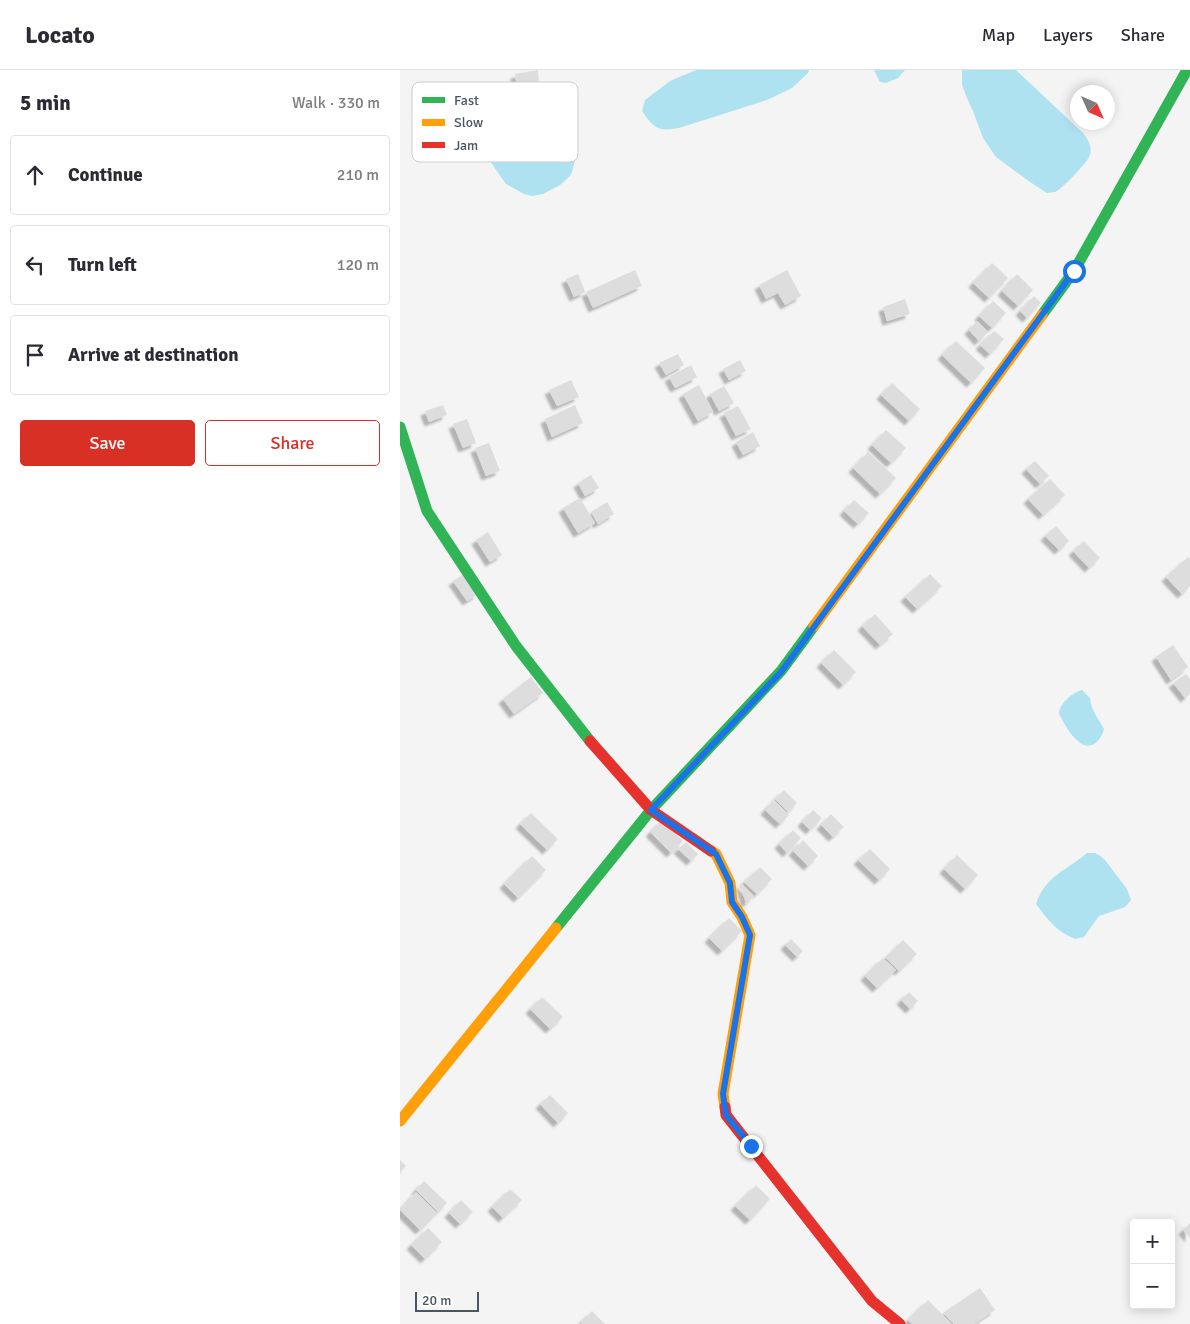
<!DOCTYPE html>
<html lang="en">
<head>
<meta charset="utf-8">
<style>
  :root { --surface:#fff; --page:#f2f2f3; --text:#2b2b33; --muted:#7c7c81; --line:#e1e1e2; --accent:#d93025 }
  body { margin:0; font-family:Signika,sans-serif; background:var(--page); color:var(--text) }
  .controls { position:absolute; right:15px; bottom:15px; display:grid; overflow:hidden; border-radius:5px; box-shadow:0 2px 12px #0003 }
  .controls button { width:45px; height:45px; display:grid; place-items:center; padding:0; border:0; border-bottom:1px solid var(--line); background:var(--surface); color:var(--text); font:25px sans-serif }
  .compass { position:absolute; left:670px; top:15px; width:45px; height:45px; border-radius:50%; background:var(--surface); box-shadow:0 2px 12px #0003; rotate:135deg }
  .scale { position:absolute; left:15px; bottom:12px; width:64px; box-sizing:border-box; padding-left:5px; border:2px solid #4a5661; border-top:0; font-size:14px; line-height:18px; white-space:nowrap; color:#4a5661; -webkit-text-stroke:4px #fff; paint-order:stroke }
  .stop { position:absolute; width:15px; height:15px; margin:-11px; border:4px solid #1a73e8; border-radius:50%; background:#fff }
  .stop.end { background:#1a73e8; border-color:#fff; box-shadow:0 1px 5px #0008 }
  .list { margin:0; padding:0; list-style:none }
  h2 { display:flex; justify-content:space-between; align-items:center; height:65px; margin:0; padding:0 20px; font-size:21px }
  h2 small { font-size:16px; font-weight:400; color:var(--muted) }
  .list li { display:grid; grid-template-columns:32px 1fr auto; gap:15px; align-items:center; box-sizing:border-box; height:80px; margin:0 10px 10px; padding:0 10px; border:1px solid var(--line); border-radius:5px }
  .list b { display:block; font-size:19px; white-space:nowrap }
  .list em { font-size:16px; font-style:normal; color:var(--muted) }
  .actions { display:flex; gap:10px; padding:15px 20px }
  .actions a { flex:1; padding:11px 0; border:1px solid var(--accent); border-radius:5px; text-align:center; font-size:18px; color:var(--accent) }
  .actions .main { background:var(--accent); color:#fff }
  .icon { flex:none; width:28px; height:28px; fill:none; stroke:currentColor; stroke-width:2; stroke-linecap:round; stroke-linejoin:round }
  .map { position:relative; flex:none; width:790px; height:1254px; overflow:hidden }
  header { display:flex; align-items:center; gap:30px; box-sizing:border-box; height:70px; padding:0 25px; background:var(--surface); border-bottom:1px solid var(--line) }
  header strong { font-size:24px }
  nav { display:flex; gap:28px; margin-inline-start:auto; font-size:18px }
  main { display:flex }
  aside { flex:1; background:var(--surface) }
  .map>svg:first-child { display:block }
  .water { fill:#aee2f0 }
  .building { fill:#ddddde; filter:url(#shadow) }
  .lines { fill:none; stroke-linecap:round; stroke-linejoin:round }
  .fast { stroke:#30b455; stroke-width:11 }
  .slow { stroke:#ff9f0a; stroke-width:11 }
  .jam { stroke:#e5322d; stroke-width:11 }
  .route { stroke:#1a73e8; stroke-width:6 }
  .key { fill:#fff; stroke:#c9ccd0; stroke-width:1 }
  .key-label { font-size:14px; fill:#4a5661 }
</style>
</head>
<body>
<header>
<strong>Locato</strong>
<nav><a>Map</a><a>Layers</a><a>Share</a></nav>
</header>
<main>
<aside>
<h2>5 min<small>Walk · 330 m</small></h2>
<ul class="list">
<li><svg class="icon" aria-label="ahead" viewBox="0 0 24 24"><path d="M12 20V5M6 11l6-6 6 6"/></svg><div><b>Continue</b></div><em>210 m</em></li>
<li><svg class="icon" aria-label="left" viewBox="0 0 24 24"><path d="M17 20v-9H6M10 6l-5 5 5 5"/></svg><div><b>Turn left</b></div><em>120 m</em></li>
<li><svg class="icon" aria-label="arrive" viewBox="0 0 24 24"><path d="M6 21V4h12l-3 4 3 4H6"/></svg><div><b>Arrive at destination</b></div></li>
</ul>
<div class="actions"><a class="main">Save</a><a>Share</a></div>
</aside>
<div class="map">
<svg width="790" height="1254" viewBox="0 0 790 1254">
  <defs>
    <filter id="shadow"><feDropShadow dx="-4.5" dy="4.5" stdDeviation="1" flood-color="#0004"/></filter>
  </defs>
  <rect width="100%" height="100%" fill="#f4f4f4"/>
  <path class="water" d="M296,0H409L408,3L392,18L367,30L279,58C259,62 253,58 242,41L245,30L270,11Z
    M474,0H505L498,8L486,13L480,12Z
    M562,0H616L684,64C689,71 693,79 689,87C686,94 662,119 655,122C654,122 648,123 647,123L630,112L596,87L583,68L573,41L567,28L562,15Z
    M118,38L143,41L150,45L165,62L173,76L176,86L172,102L170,106L160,115L143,124L132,126L124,124L106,114L92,94L86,75L84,64L88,57L97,47Z
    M682,620L690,628C691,641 699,649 704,659C701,672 689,682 678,671C670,665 664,653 659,644C659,634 673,622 682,620Z
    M687,783H695L699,785L705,790L727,819L731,830L725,837L699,846L684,867L675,869C656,861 648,850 636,834C646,805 666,801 687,783Z"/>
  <path class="building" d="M138,0L139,14L117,17L115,4Z
    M592,193L608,208L589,228L573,213Z
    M235,200L242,216L193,238L186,222Z
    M387,200L401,226L385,235L378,223L366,229L359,215Z
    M178,204L185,222L174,227L166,209Z
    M617,204L633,220L618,236L602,221Z
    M634,226L641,233L627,248L620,241Z
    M505,229L510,244L487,251L483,237Z
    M593,231L606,243L592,258L579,246Z
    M577,251L588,262L579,271L569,260Z
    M594,261L604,269L590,284L580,275Z
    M556,271L585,298L571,313L542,285Z
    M278,284L284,295L266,305L259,293Z
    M340,290L346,301L329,310L323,299Z
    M291,295L297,307L275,318L269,307Z
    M171,310L179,327L157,336L149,320Z
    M492,313L520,339L509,351L481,325Z
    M299,315L313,342L298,351L283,324Z
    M324,316L334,333L319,341L310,324Z
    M43,335L47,345L29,352L25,341Z
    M175,335L183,353L152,367L145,349Z
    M338,336L351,359L336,366L324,343Z
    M67,349L76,373L63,378L53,354Z
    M486,360L506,378L491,393L472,375Z
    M353,362L360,376L343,385L336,372Z
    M89,373L100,401L86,406L75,378Z
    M468,382L496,408L480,424L453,398Z
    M635,391L649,406L640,414L626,399Z
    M191,405L199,418L185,426L178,413Z
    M650,409L665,425L643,445L628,429Z
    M180,428L195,453L178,463L163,438Z
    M454,430L469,443L458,454L444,441Z
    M207,432L214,444L198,454L191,442Z
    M656,456L669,471L659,480L645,466Z
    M88,462L102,485L90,492L76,470Z
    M684,471L700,488L689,498L673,481Z
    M788,487L790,488V516L782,524L766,507Z
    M64,504L78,524L67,531L53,511Z
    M530,504L542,516L517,539L505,527Z
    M475,544L493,564L480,575L462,556Z
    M773,575L788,597L771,610L756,587Z
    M434,580L456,602L443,615L421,593Z
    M786,604L790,609V624L785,628L773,613Z
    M131,607L143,623L114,644L103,629Z
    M384,720L397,733L388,742L375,729Z
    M374,730L389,745L380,754L365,740Z
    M413,740L422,748L410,760L402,752Z
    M131,743L158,769L147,780L120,754Z
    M431,744L444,757L433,767L421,755Z
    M262,750L283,771L271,783L250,762Z
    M393,760L401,768L387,783L379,774Z
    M403,770L418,786L408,796L393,781Z
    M286,772L298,784L291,791L278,779Z
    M470,779L490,799L479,810L458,790Z
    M557,785L578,805L565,819L544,799Z
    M132,786L146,800L118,828L104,814Z
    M360,797L372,809L357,824L344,812Z
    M340,812L354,826L346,834Z
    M329,848L342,861L322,881L309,868Z
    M391,869L403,881L397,887L385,875Z
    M503,870L517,884L499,901L486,888Z
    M483,888L496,900L477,918L465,906Z
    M509,922L518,931L510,939L501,930Z
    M142,927L163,947L150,959L130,939Z
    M150,1025L168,1043L158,1053L140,1034Z
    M0,1090L6,1096L0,1102Z
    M24,1111L47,1133L38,1142L16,1120Z
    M356,1115L370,1129L350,1150L335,1136Z
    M110,1119L122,1130L103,1148L92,1137Z
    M16,1122L37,1143L20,1160L0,1140Z
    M61,1130L73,1142L60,1154L49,1143Z
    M790,1153V1168L783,1160Z
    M28,1158L42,1172L25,1189L11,1175Z
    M580,1218L595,1240L574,1254H554L543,1243Z
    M528,1230L552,1254H512L508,1250Z
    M192,1241L205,1254H182L181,1252Z"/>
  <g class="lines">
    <path class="fast" d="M642,245L674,201L787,0
      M0,357L27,441L116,576L190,671
      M156,858L251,740L381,601L414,556"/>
    <path class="slow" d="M414,556L642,245
      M311,781L316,784L330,813L332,832L342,847L350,865L323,1024L325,1037
      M0,1051L156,858"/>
    <path class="jam" d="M190,671L251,740L311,781
      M325,1037L326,1045L472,1231L500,1254"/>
  </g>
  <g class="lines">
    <path class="route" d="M351,1076L326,1045L323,1024L350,865L342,847L332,832L330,813L316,784L251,740L381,602L674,201"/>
  </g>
  <rect x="12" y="12" width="166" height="80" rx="8" class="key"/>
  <rect x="22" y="27" width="23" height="6" fill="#30b455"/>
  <rect x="22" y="49" width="23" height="7" fill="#ff9f0a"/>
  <rect x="22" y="72" width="23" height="6" fill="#e5322d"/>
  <g class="key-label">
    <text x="54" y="35">Fast</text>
    <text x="54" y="57">Slow</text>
    <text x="54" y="80">Jam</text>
  </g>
</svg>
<div class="controls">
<button>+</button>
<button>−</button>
</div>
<svg class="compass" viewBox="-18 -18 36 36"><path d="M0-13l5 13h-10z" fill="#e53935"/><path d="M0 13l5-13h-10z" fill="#7c7c81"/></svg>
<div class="scale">20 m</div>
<div class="stop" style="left:674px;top:201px"></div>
<div class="stop end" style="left:351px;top:1076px"></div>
</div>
</main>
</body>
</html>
